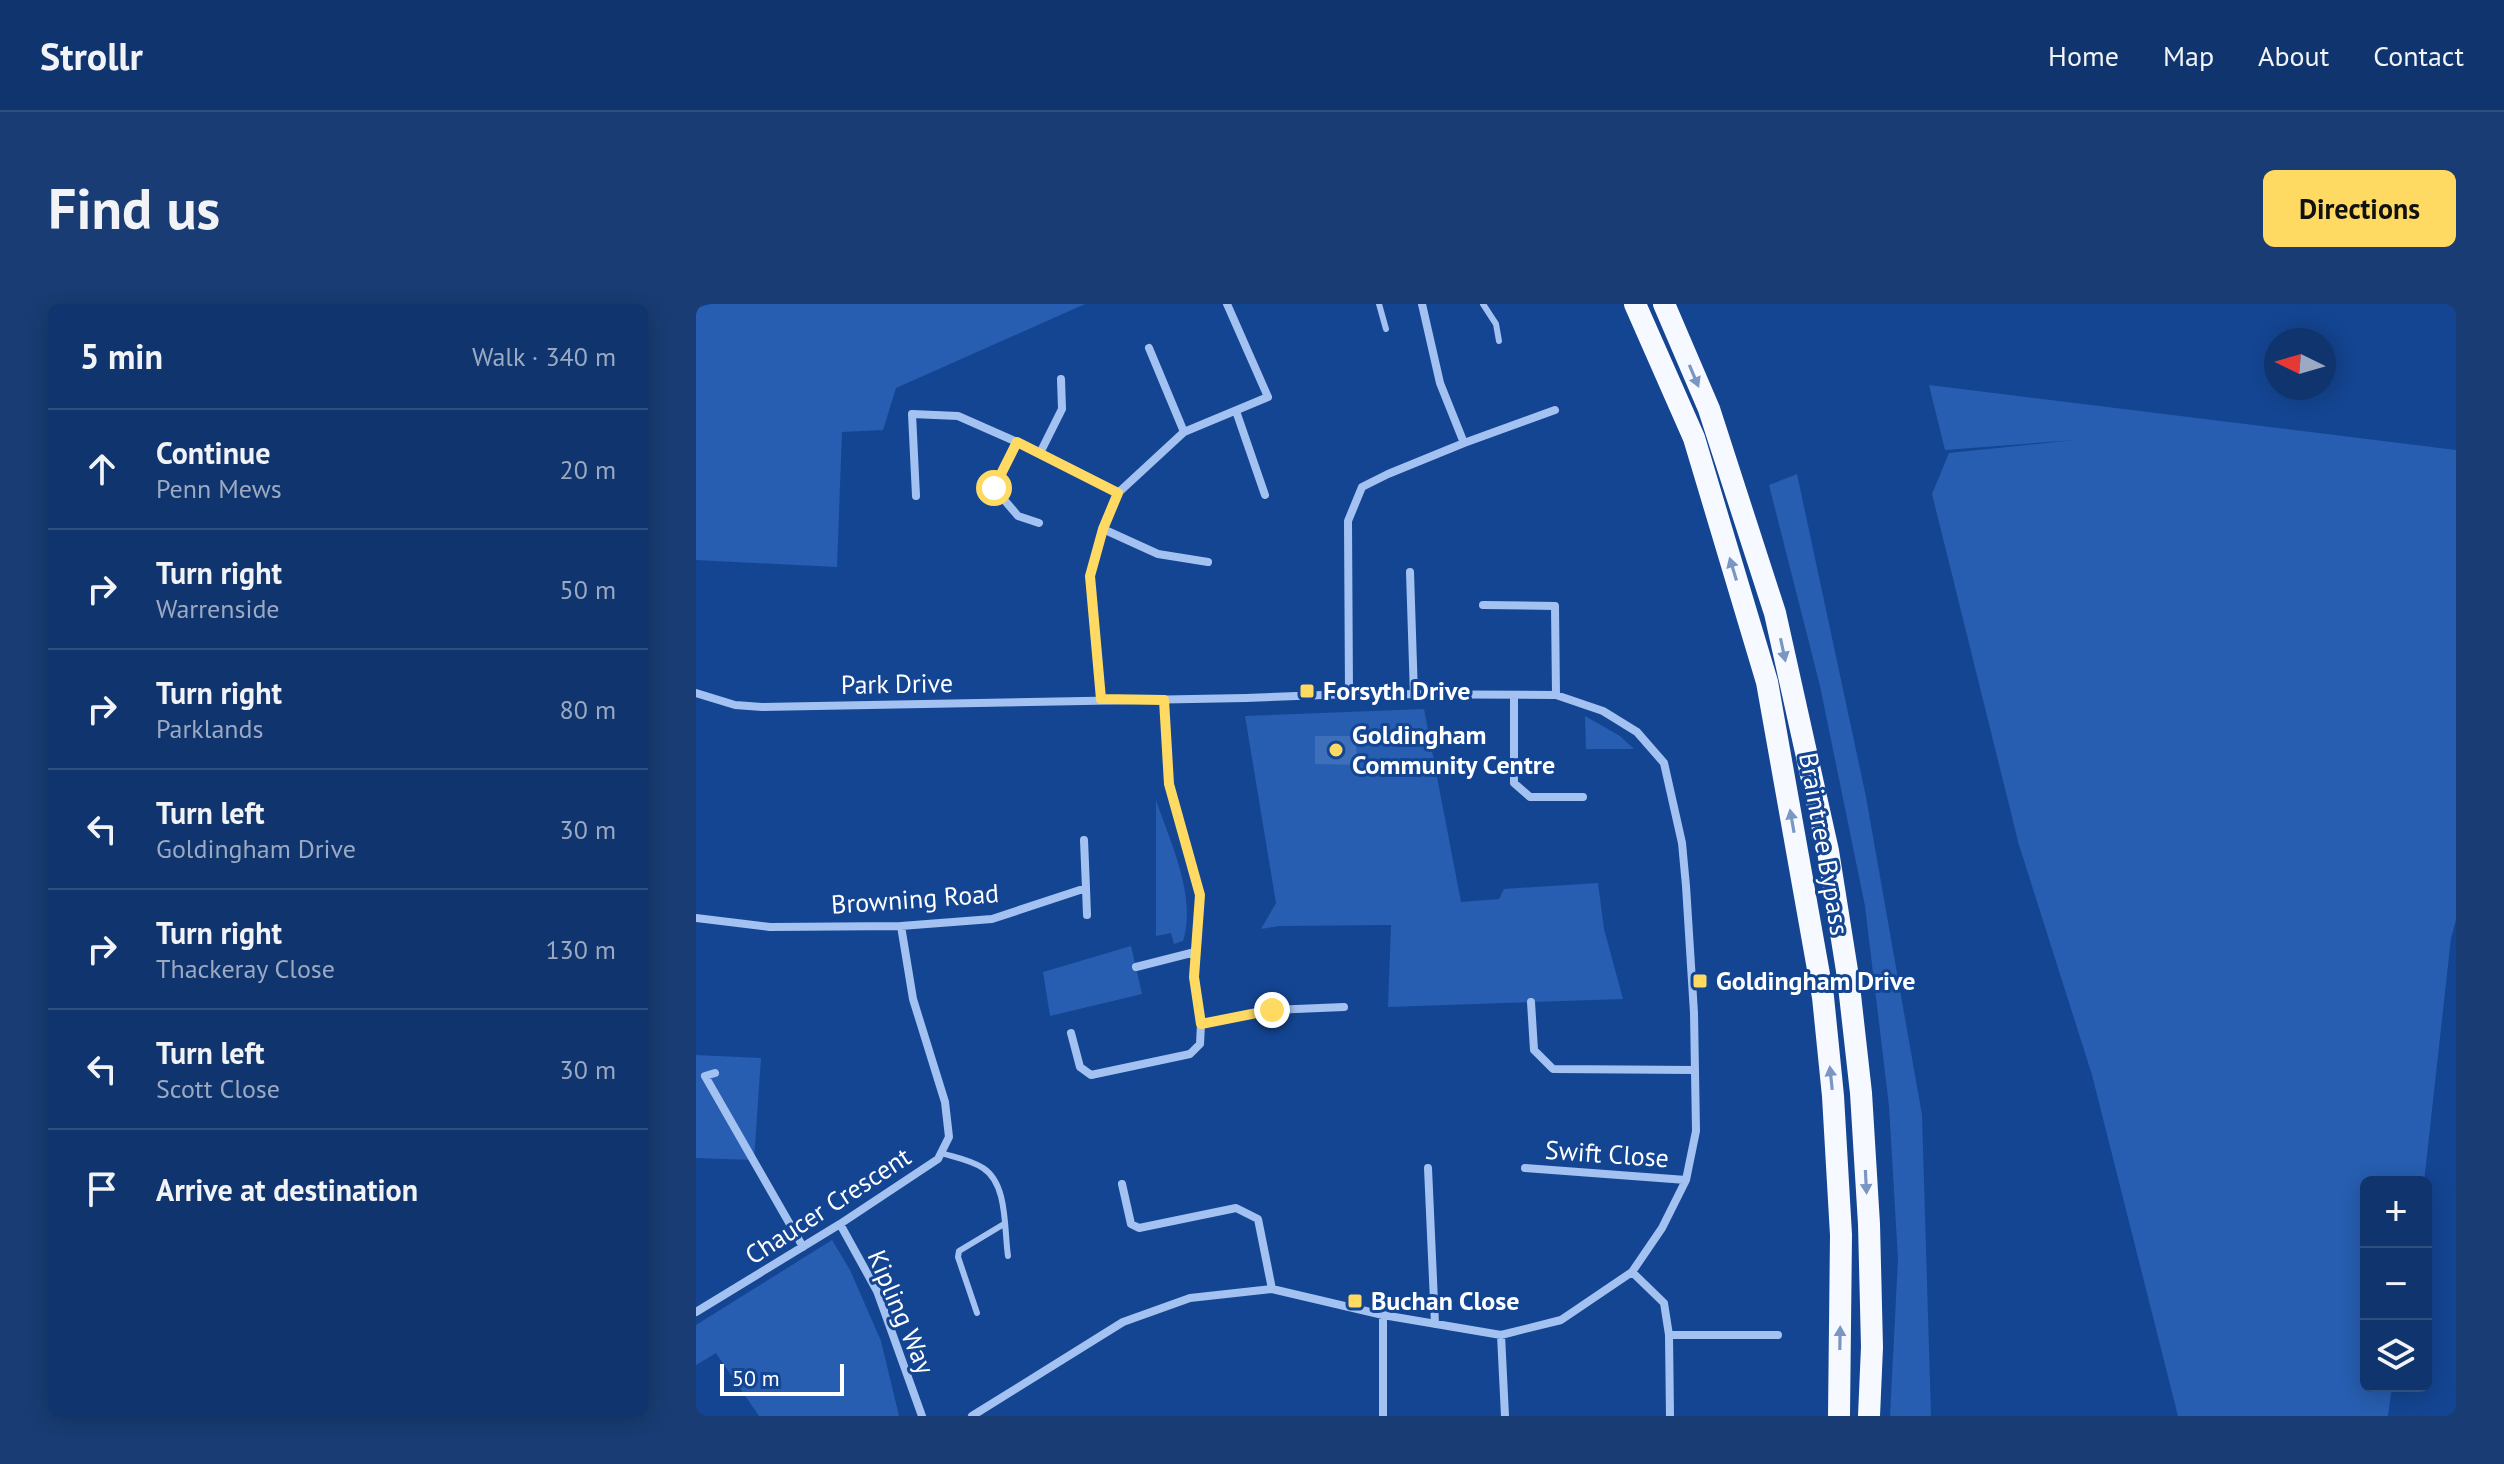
<!DOCTYPE html>
<html lang="en">
<head>
<meta charset="utf-8">
<style>
  :root { --surface:#0f346e; --page:#183c73; --text:#f1f3f6; --muted:#9baac2; --line:#2f4f81; --accent:#ffda63 }
  body { margin:0; font-family:"PT Sans",sans-serif; background:var(--page); color:var(--text) }
  .controls { position:absolute; right:24px; bottom:24px; display:grid; overflow:hidden; border-radius:12px; box-shadow:0 4px 20px #0003 }
  .controls button { width:72px; height:72px; display:grid; place-items:center; padding:0; border:0; border-bottom:2px solid var(--line); background:var(--surface); color:var(--text); font:40px sans-serif }
  .compass { position:absolute; left:1568px; top:24px; width:72px; height:72px; border-radius:50%; background:var(--surface); box-shadow:0 4px 20px #0003; rotate:275deg }
  .scale { position:absolute; left:24px; bottom:20px; width:124px; box-sizing:border-box; padding-left:8px; border:4px solid #fff; border-top:0; font-size:22px; line-height:28px; white-space:nowrap; color:#fff; -webkit-text-stroke:6px #144592; paint-order:stroke }
  .stop { position:absolute; width:24px; height:24px; margin:-18px; border:6px solid #ffda63; border-radius:50%; background:#fff }
  .stop.end { background:#ffda63; border-color:#fff; box-shadow:0 2px 8px #0008 }
  .list { margin:0; padding:0; list-style:none }
  h2 { display:flex; justify-content:space-between; align-items:center; height:104px; margin:0; padding:0 32px; font-size:34px }
  h2 small { font-size:26px; font-weight:400; color:var(--muted) }
  .list li { display:grid; grid-template-columns:52px 1fr auto; gap:24px; align-items:center; box-sizing:border-box; height:120px; padding:0 32px; border-top:2px solid var(--line) }
  .list b { display:block; font-size:30px; white-space:nowrap }
  .list p { margin:0; font-size:26px; white-space:nowrap; color:var(--muted) }
  .list em { font-size:26px; font-style:normal; color:var(--muted) }
  .icon { flex:none; width:44px; height:44px; fill:none; stroke:currentColor; stroke-width:2; stroke-linecap:round; stroke-linejoin:round }
  .map { position:relative; flex:none; width:1760px; height:1112px; overflow:hidden; border-radius:12px }
  header { display:flex; align-items:center; gap:48px; box-sizing:border-box; height:112px; padding:0 40px; background:var(--surface); border-bottom:2px solid var(--line) }
  header strong { font-size:38px }
  nav { display:flex; gap:44px; margin-inline-start:auto; font-size:28px }
  .intro { display:flex; align-items:center; justify-content:space-between; box-sizing:border-box; height:192px; padding:0 48px }
  h1 { margin:0; font-size:56px }
  .button { padding:20px 36px; border-radius:12px; background:var(--accent); color:#111; font-size:28px; font-weight:700 }
  main { display:flex; gap:48px; padding:0 48px }
  aside { flex:1; background:var(--surface); border-radius:12px; box-shadow:0 4px 20px #0003 }
  .map>svg:first-child { display:block }
  .green { fill:#275eb1 }
  .building { fill:#3d6fba }
  .lines { fill:none; stroke-linecap:round; stroke-linejoin:round }
  .service { stroke:#a3c2f1; stroke-width:6 }
  .minor { stroke:#a3c2f1; stroke-width:8 }
  .trunk { stroke:#f6f9ff; stroke-width:22 }
  .oneway { fill:#7a96c3 }
  .route { stroke:#ffda63; stroke-width:10 }
  .poi-dot { fill:#ffda63; stroke:#144592; stroke-width:3 }
  .labels { text-anchor:middle; stroke-width:6; stroke-linejoin:round; paint-order:stroke }
  .street-label { font-size:26px; fill:#fff; stroke:#144592 }
  .poi-label { font-size:26px; font-weight:bold; fill:#fff; stroke:#144592; text-anchor:start }
</style>
</head>
<body>
<header>
<strong>Strollr</strong>
<nav><a>Home</a><a>Map</a><a>About</a><a>Contact</a></nav>
</header>
<div class="intro"><h1>Find us</h1><a class="button">Directions</a></div>
<main>
<aside>
<h2>5 min<small>Walk · 340 m</small></h2>
<ul class="list">
<li><svg class="icon" aria-label="ahead" viewBox="0 0 24 24"><path d="M12 20V5M6 11l6-6 6 6"/></svg><div><b>Continue</b><p>Penn Mews</p></div><em>20 m</em></li>
<li><svg class="icon" aria-label="right" viewBox="0 0 24 24"><path d="M7 20v-9h11M14 6l5 5-5 5"/></svg><div><b>Turn right</b><p>Warrenside</p></div><em>50 m</em></li>
<li><svg class="icon" aria-label="right" viewBox="0 0 24 24"><path d="M7 20v-9h11M14 6l5 5-5 5"/></svg><div><b>Turn right</b><p>Parklands</p></div><em>80 m</em></li>
<li><svg class="icon" aria-label="left" viewBox="0 0 24 24"><path d="M17 20v-9H6M10 6l-5 5 5 5"/></svg><div><b>Turn left</b><p>Goldingham Drive</p></div><em>30 m</em></li>
<li><svg class="icon" aria-label="right" viewBox="0 0 24 24"><path d="M7 20v-9h11M14 6l5 5-5 5"/></svg><div><b>Turn right</b><p>Thackeray Close</p></div><em>130 m</em></li>
<li><svg class="icon" aria-label="left" viewBox="0 0 24 24"><path d="M17 20v-9H6M10 6l-5 5 5 5"/></svg><div><b>Turn left</b><p>Scott Close</p></div><em>30 m</em></li>
<li><svg class="icon" aria-label="arrive" viewBox="0 0 24 24"><path d="M6 21V4h12l-3 4 3 4H6"/></svg><div><b>Arrive at destination</b></div></li>
</ul>
</aside>
<div class="map">
<svg width="1760" height="1112" viewBox="0 0 1760 1112">
  <rect width="100%" height="100%" fill="#144592"/>
  <path class="green" d="M15,0H389L200,84L187,126L146,128L141,263L0,256V4Z
    M1233,81L1760,146V616L1755,634L1728,878H1670V1082H1696L1692,1112H1482L1396,771L1323,541L1236,190L1253,149L1379,136L1249,146Z
    M1101,170L1170,493L1226,811L1235,1112H1194L1202,955L1193,802L1169,602L1124,382L1073,181Z
    M728,405L765,598L803,595L808,585L902,579L908,625L927,695L692,703L695,621L584,622L565,625L580,599L549,412Z
    M889,412L924,432L938,445H890Z
    M460,496C474,538 501,592 487,637L478,640L475,629L460,632Z
    M435,642L446,690L354,712L347,668Z
    M0,751L65,754L58,856L0,854Z
    M136,936L154,966L185,1037L203,1112H63L20,1049L0,1061V1021Z"/>
  <path class="building" d="M619,432H659L662,461L619,460Z"/>
  <g class="lines">
    <path class="service" d="M683,0L690,25
      M787,0L800,20L803,37
      M245,849C258,853 275,856 287,864C312,880 308,925 312,952
      M281,1009L262,953L263,947L308,920"/>
    <path class="minor" d="M726,0L744,79L768,139
      M453,44L488,128
      M540,107L569,191
      M321,138L298,184L322,212L343,219
      M344,149L366,105L365,75
      M220,192L216,110L262,112L321,138L422,189
      M407,225L462,250L512,258
      M714,268L718,392
      M787,301L859,302L860,391
      M0,389L39,401L66,403L550,394L653,390L860,391L907,407L941,428L968,459L986,539L990,582L998,709L1000,827L990,876L966,924L936,968L865,1016L805,1031L687,1011L576,985L494,994L427,1018L276,1112
      M653,390L652,217L666,183L692,170L768,139L859,106
      M818,392V479L834,493H887
      M405,395L394,272L407,225L422,189L488,128L572,93L531,0
      M390,584L391,611
      M0,614L74,623L205,622L296,615L390,584L388,536
      M440,663L499,648
      M835,698L838,746L857,765L999,766
      M505,720L576,706L648,703
      M375,729L384,763L395,771L494,750L504,740L505,720L498,673L504,591L473,480L468,396
      M19,769L9,772L107,943
      M732,864L739,1020
      M829,864L990,876
      M426,880L435,920L443,924L540,904L562,915L576,985
      M144,920L181,987L226,1112
      M936,968L968,999L973,1031L974,1112
      M0,1008L144,920L242,855L253,833L249,798L217,695L205,622
      M805,1031L809,1112
      M973,1031H1082
      M687,1112V1011"/>
    <path class="trunk" d="M939,0L998,134L1071,378L1127,693L1137,792L1145,931L1143,1112
      M968,0L1013,105L1079,309L1132,547L1152,673L1165,789L1173,920L1176,1043L1173,1112"/>
  </g>
  <defs><path id="oneway-solid" d="M-6-.8H1V-3.2L6.5 0L1 3.2V.8H-6Z" transform="scale(2)"/></defs>
  <g class="oneway">
    <use href="#oneway-solid" transform="translate(998 72) rotate(67)"/>
    <use href="#oneway-solid" transform="translate(1037 265) rotate(-107)"/>
    <use href="#oneway-solid" transform="translate(1087 346) rotate(78)"/>
    <use href="#oneway-solid" transform="translate(1096 517) rotate(-100)"/>
    <use href="#oneway-solid" transform="translate(1135 774) rotate(-96)"/>
    <use href="#oneway-solid" transform="translate(1170 878) rotate(87)"/>
    <use href="#oneway-solid" transform="translate(1144 1034) rotate(-89)"/>
  </g>
  <g class="lines">
    <path class="route" d="M298,184L321,138L422,189L407,225L394,272L405,395L468,396L473,480L504,591L498,673L505,720L576,706"/>
  </g>
  <g class="poi-dot">
    <rect x="603" y="379" width="16" height="16" rx="4"/>
    <circle cx="640" cy="446" r="8"/>
    <rect x="996" y="669" width="16" height="16" rx="4"/>
    <rect x="651" y="989" width="16" height="16" rx="4"/>
  </g>
  <g class="labels">
    <g class="street-label">
      <text transform="translate(201 380) rotate(-1)" y="9">Park Drive</text>
      <text transform="translate(1128 540) rotate(80)" y="9">Braintree Bypass</text>
      <text transform="translate(219 595) rotate(-4)" y="9">Browning Road</text>
      <text transform="translate(911 850) rotate(4)" y="9">Swift Close</text>
      <text transform="translate(132 902) rotate(-33)" y="9">Chaucer Crescent</text>
      <text transform="translate(205 1008) rotate(67)" y="9">Kipling Way</text>
    </g>
    <g class="poi-label">
      <text x="627" y="396">Forsyth Drive</text>
      <text x="656" y="440">Goldingham<tspan x="656" dy="30">Community Centre</tspan></text>
      <text x="1020" y="686">Goldingham Drive</text>
      <text x="675" y="1006">Buchan Close</text>
    </g>
  </g>
</svg>
<div class="controls">
<button>+</button>
<button>−</button>
<button><svg class="icon" aria-label="layers" viewBox="0 0 24 24"><path d="M12 4l9 5-9 5-9-5zM3 14l9 5 9-5"/></svg></button>
</div>
<svg class="compass" viewBox="-18 -18 36 36"><path d="M0-13l5 13h-10z" fill="#e53935"/><path d="M0 13l5-13h-10z" fill="#9baac2"/></svg>
<div class="scale">50 m</div>
<div class="stop" style="left:298px;top:184px"></div>
<div class="stop end" style="left:576px;top:706px"></div>
</div>
</main>
</body>
</html>
